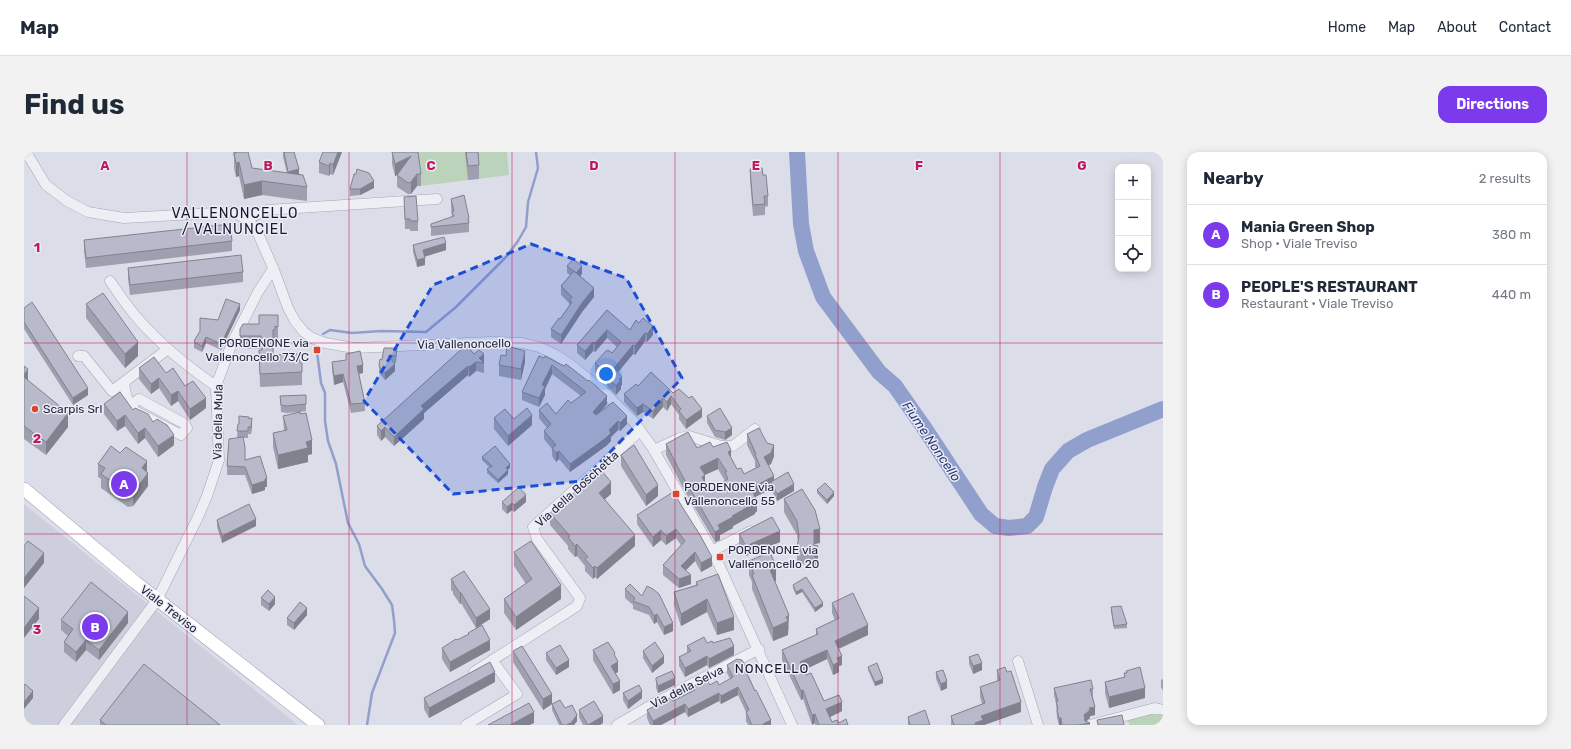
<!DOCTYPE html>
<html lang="en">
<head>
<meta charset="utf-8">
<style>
  :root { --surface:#fff; --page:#f2f2f3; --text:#1f2937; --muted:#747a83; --line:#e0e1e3; --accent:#7c3aed }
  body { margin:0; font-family:Rubik,sans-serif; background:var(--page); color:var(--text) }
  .controls { position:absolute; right:12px; top:12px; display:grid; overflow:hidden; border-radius:8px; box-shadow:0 2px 10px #0003 }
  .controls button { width:36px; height:36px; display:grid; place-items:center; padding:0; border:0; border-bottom:1px solid var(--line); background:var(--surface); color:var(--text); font:20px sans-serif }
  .you { position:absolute; left:582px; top:222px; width:14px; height:14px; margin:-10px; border:3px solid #fff; border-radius:50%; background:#1a73e8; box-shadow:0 0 0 6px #1a73e833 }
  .badge { display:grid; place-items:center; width:26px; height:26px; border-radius:50%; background:var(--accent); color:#fff; font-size:13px; font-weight:700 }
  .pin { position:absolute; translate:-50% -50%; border:2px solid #fff; box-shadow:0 1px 4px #0006 }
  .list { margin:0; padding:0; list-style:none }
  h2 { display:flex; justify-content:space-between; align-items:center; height:52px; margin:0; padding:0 16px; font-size:17px }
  h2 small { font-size:13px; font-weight:400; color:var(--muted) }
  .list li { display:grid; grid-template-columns:26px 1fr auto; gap:12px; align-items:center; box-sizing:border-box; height:60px; padding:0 16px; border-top:1px solid var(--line) }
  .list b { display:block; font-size:15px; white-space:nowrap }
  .list p { margin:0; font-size:13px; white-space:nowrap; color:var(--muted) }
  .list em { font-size:13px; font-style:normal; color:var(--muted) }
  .icon { flex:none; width:22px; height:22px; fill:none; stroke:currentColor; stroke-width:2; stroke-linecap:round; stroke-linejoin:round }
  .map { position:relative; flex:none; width:1139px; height:573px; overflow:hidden; border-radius:12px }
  header { display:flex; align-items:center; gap:24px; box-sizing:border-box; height:56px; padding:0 20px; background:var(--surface); border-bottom:1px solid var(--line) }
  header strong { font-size:19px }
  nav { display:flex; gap:22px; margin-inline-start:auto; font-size:14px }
  .intro { display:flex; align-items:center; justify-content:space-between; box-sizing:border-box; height:96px; padding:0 24px }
  h1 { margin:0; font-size:28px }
  .button { padding:10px 18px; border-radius:12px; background:var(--accent); color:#fff; font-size:14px; font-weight:700 }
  main { display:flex; gap:24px; padding:0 24px }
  aside { flex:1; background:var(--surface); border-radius:12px; box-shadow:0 2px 10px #0003 }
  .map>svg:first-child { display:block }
  .built { fill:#cdcfdd }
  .green { fill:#bbd2bb }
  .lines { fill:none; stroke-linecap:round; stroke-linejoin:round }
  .stream { stroke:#919fcc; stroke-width:2.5 }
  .river { stroke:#919fcc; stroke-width:16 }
  .minor-casing { stroke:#a4a6b5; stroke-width:11 }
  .major-casing { stroke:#999db4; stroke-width:14 }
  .minor { stroke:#eeeff5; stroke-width:10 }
  .major { stroke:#fff; stroke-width:13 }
  .wall { fill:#9ea0af; fill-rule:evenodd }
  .shaded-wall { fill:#81828e }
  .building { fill:#b8bacb; stroke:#81828e; fill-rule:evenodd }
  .marked { fill:#1d4ed8; fill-opacity:0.2; stroke:#1d4ed8; stroke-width:3; stroke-dasharray:8 5; stroke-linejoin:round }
  .grid { fill:none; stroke:#c2185b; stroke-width:1; stroke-opacity:0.55 }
  .poi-dot { fill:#dd4230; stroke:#ebecf5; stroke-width:1.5 }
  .labels { text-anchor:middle; stroke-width:3; stroke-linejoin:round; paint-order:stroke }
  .poi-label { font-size:12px; fill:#24273f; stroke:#ebecf5; text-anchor:start }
  .street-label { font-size:12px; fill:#24273f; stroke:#ebecf5 }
  .water-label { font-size:13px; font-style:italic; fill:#2a3877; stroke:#ebecf5 }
  .neighbourhood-label { font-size:13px; letter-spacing:1px; fill:#16182f; stroke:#ebecf5 }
  .quarter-label { font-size:14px; letter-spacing:1px; fill:#16182f; stroke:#ebecf5 }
  .grid-label { font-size:13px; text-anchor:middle; font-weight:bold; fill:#c2185b; stroke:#ebecf5; stroke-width:3; stroke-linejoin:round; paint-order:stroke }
</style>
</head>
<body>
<header>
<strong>Map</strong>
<nav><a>Home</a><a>Map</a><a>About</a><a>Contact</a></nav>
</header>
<div class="intro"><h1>Find us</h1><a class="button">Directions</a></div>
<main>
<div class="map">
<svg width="1139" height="573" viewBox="0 0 1139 573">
  <rect width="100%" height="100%" fill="#dbdde8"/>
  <path class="built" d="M0,352L274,573H0Z"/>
  <path class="green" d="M388,0H483L485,23L396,34Z
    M1134,560L1139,561V573H1105L1104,567Z"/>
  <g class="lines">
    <path class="stream" d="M299,182L306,178L328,181L357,179L402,180L432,155L482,105L494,89L502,75L504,50L514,16L512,0
      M293,200L297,231L301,241V269L304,289L312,312L324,371L335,392L341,414L358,437L368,453L370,468L371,481L348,541L343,573"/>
    <path class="river" d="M773,0L777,72L782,99L799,145L855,220L871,234L899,274L957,362L971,374L985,376L1003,374L1012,365L1021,335L1028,317L1044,299L1063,288L1139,257"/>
    <g class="minor-casing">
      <path id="minor" d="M2,0L22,33L43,49L64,60L100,66L208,60L223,67L232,77L250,118L264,156L271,169L280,180L288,186L301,191L330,196L468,190L498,191L515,195L532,203L547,213L579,239L610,270L628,295L691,404L768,573
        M223,67L243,58L413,47
        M86,129C95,142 104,156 115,168C138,194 164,215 192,234
        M54,204H60L88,239L144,197
        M100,230C102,244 102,247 111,259L157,283L163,276L161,272L115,247L107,253
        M630,298L656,286L665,284L697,294H709L731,277
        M688,399L727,379
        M994,509L1014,573
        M450,520L553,454L556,446L513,387L509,375L616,279
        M40,573L133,448L174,365L183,344L195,308L192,234L208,191L234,140L247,120L250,118
        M442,573L493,542L468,508
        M593,573L629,552L735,497
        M1066,573L1131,556L1139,558"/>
    </g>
    <g class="major-casing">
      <path id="major" d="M0,337L111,430L294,573"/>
    </g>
    <use href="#minor" class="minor"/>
    <use href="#major" class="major"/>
  </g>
  <path class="wall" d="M209,0H224L228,16L263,21L259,5V0H270L275,22L283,35V49L238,43L220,47L215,24L212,25L210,16V5Z
    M299,0H318L309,23L306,22L305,24L295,21V10Z
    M368,0L397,22V34H393L387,42H384L373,35V23L371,24L368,12Z
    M441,0H454L455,13V27L444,28Z
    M726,17L739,23L744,44V54L741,55V63L729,64L726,27Z
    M350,36L336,43L326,44V37Z
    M380,45L394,69V79H386V77H381Z
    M427,47L445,66V80L407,84V72L428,65L427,56Z
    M60,88L208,89V99L62,116L60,99Z
    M389,93L422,98L400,105L401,113L393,115L389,100Z
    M543,114L558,122L556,124L570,145L558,160L537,192L527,185V177L536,167L545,154V151L537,143V134L546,123L543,121Z
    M104,116L219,120V130L106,143L104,126Z
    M62,152L114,204L101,216L62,166Z
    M0,156L64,243L49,253L0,177Z
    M216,158L197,198L182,191L178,200L170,196V189L194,168Z
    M583,158L606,178L612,168L629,183L623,190L621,189L611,203L609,202L594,220L598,233L597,234V237L592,243L583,234V230L571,220V211L588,201L593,195L583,186L571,200L569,199L561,208L553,201V193Z
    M254,163V188L251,187V191H249V203L276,211H278V233L236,235L235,198H237V197L216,196V177L235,172Z
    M360,196L373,203L372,211H371V219L361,228L355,221V214L358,208Z
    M322,202L339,221L335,222L341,251V259L327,261L319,230L310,233L308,218V210L322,208Z
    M450,202H460V221L452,219L445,225L444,223L400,261V267L370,294L361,285L357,289L353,283V274Z
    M482,204L501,210L497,228L475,224V213Z
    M515,204L583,252L576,261L603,272L596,279L594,278L587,285V289L582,294L546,320L535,307L532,310L528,304V297L520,287V279L523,276L515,266V258L532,262L557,244L528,222L521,237V243L515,255L498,248V240Z
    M0,214L4,228L44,275L22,303L0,287Z
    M115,216L142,221L161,234L182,256L166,268L154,249L147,254L135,236L127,242L115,227Z
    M614,234L649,241L678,265L662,277L655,267V263L647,252L643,259L639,255L629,267L619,260L613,264L600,250V242Z
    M282,243V259L276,260L288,302L284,303V310L254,317L249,295V281L260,279L259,264L275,260L263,261L257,260L256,244Z
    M80,252L109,258L129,270L150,293L134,305L121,286L114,292L101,274L93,279L80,262Z
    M683,264L708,283L701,288L691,285L683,271Z
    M470,266L490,267L508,273L484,294L470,277Z
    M225,267L228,273L227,282H224V286H219L221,308L243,335H241V338L228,342L221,323H203V314L216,286H213L214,272Z
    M723,282L750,304L747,312L744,314L750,329L770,339L753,349L747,337L731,345L733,359L731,361V362L709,374V376L696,383V388L691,390L659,336L642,303V292L673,296L689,295L707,307L713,317L720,322L732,316L731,314V309L723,293ZM694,317L701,329L685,339L681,331V323Z
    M597,303L634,344L622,354L597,314Z
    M458,305L486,316L483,318L484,322L474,331L463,321V317L466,316L458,308Z
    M74,312L123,320L124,334L109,354L104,355L77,336V327L74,325Z
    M793,338L810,344L803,352L793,341Z
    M587,342L581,347L611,394L573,427L571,425L569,427L561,419V414L553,404L551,405L544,397V394L526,373V361Z
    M760,347L796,391L790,392L794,408L790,417L773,409V396L774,390L773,383L760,360Z
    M478,350H502L490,360L488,358L483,362L478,357Z
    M613,363L676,383L688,414L677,420L671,409L662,418L667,432L655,436L639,423V413L657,393L652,386L642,393L637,388L629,395L613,372Z
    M193,368L232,374L198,391L193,375Z
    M715,382L756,390L722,404L715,393Z
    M490,400L537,447L492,478L480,461V447L502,432L490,414Z
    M725,409L752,429H751L765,477H764V483L749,489L728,437V430L725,423Z
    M782,425L799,454L791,460L778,440L772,443L769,436V433Z
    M427,427L466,467L452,476L437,451L436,452L429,442V440L427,438Z
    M672,430L710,478L693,483L683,460L657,474L650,453V440L672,433Z
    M601,437L618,444L649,479L640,483L633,470L630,472L625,463L609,457V453L601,446Z
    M237,446L251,452L245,459L237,453Z
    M808,451L844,483L815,497L818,513L815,514V520L809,523L803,507L779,518L782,523L800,549L818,559L806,565L808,570L815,571L824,573H791V571L788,573L779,547L777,548L758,508V498L792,483V477L811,468L808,461Z
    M1087,455L1103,472V476L1090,477L1087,459Z
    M283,463L270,478L263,473V466Z
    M37,468L104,471L75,508L62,498L52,510L40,500V490L44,484L37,478Z
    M444,481L466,498L426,520L418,507V496L444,483Z
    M683,491H689L710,503L685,516L683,513L661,525L655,514V505L663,501V494Z
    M569,498L591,504L594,520L591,521L596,538L589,542L569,508Z
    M489,499L528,552L519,558L489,510Z
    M619,499L640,511L628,521L619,506Z
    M522,501L545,515L532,523L522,508Z
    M945,505L958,518L949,522L945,512Z
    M703,513L725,525L747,573H724L722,569V560L714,543L697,552L695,549L664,565L661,560L637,573H626L623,566V558L649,549L669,538V535L686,533H695L706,527L703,521Z
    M844,515L859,531L851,534L844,518Z
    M973,518L997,560L960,573H927V564L958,552L956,545V535L973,529Z
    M1102,519L1121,546L1085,556L1081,541V530L1100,525V521H1102Z
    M912,520L923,536L917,539L912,527Z
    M632,526L651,533L634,541L632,536Z
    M1139,527V539L1137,535V528Z
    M471,530L405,566L400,557V546Z
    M1030,536L1069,537V545L1071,563L1066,564V566L1062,569L1066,571V573H1035L1033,566L1032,550L1030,544Z
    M599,541L618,546L604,557L599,548Z
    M528,552L541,556L553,569L550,573H535L528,558Z
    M555,558L579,571L576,573H559L555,565Z
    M884,565L906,573H884Z
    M76,568L196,573H76Z"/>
  <path class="shaded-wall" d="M314,0H318L309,23V13Z
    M387,4V16L371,24V12Z
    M215,10V24L212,25V11Z
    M306,11V22L305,24V14Z
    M275,17V24L264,27V20Z
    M393,22V34L387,42V30Z
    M238,29V43L220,47V33Z
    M350,29V36L336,43V37Z
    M422,91V98L399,105V98Z
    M401,106V113L393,115V108Z
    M558,114V122L552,128V121Z
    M570,136V145L558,160L537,192V183L558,151Z
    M216,152V158L197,198V192Z
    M629,174V183L623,190V182Z
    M583,178V186L571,200V191Z
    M621,181V189L611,203V194Z
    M182,185V191L178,200V194Z
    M114,190V204L101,216V202Z
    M569,190V199L561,208V199Z
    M609,193V202L590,225V216Z
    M501,199V210L497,228V217Z
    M460,202V211L455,206Z
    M452,210V219L445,225V215Z
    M371,212V219L361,228V221Z
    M339,213V221L333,222V214Z
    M528,213V222L521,237V243L515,255V246L518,233Z
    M444,214V223L400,261V267L370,294V285L397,254Z
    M4,217V231L0,237V223Z
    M319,222V230L310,233V224Z
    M598,225V233L597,234V237L592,243V234L595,227Z
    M135,226V236L127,242V232Z
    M64,236V243L49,253V246Z
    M154,239V249L147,254V243Z
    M583,244V252L569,268V260Z
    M647,244V252L643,259V250Z
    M182,246V256L166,268V257Z
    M639,246V255L629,267V259Z
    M619,252V260L613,264V256Z
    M678,257V265L662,277V268Z
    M44,261V275L22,303V290Z
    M101,263V274L93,279V269Z
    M508,263V273L484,294V284Z
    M603,264V272L596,279V271Z
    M228,266V273L227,282V275Z
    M594,269V278L587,285V289L582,294L546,320V312L585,278Z
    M361,275V285L357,289V279Z
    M121,276V286L114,292V281Z
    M708,276V283L701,288V280Z
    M150,283V293L134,305V294Z
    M288,288V302L284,303V310L254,317V303L282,290Z
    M750,293V304L747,312L740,316V305Z
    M707,298V309L704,300Z
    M535,299V307L532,310V301Z
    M694,306V317L676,325V315Z
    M123,309V322L124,321V334L109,354V341L118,316Z
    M486,312V316L482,319V316Z
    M484,318V322L474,331V328Z
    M681,323V334L678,325Z
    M750,324V335L747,330V337L727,347V336Z
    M243,326V335H241V338L228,342V333Z
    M587,330V342L575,352V341Z
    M770,332V339L753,349V342Z
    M634,333V344L622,354V343Z
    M810,340V344L803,352V348Z
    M502,343V350L490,360V353Z
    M733,349V359L731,361V362L709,374V376L696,383V388L691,390V380L694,373Z
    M488,351V358L483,362V355Z
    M232,367V374L198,391V384Z
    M652,377V386L642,393V384Z
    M796,377V391L790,392V403V378Z
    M637,378V388L629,395V385Z
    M756,379V390L722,404V394Z
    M611,383V394L573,427V416Z
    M553,392V404L551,405V394Z
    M794,394V408L790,417V403Z
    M671,400V409L657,423V414Z
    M20,401V411L0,436V426Z
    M688,405V414L677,420V411Z
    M571,414V425L569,427V416Z
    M752,415V429L746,431V418Z
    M667,423V432L655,436V427Z
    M537,433V447L492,478V465Z
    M778,437V440L772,443V440Z
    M436,441H437V451L436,452Z
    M251,445V452L245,459V452Z
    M683,447V460L657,474V462Z
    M799,451V454L791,460V456Z
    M15,456V467L0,486V476Z
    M283,456V463L270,478V471Z
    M466,457V467L452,476V466Z
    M104,460V471L75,508V498Z
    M633,462V470L630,472V464Z
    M765,463L764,483L749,489V476L762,465Z
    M710,465V478L693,483V471Z
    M649,471V479L640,483V475Z
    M844,473V483L811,498V489Z
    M62,488V498L52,510V500Z
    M466,488V498L426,520V510Z
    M710,494V503L685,516V507Z
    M803,498V507L776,520V510Z
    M640,504V511L628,521V514Z
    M683,504V513L661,525V516Z
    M818,504V513L815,514V520L809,523V513L813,506Z
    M545,508V515L532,523V516Z
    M594,510V520L587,524V514Z
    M958,511V518L949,522V514Z
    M471,520V530L405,566V556Z
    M651,526V533L634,541V534Z
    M859,527V531L851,534V530Z
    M596,529V538L589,542V532Z
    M923,529V536L917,539V532Z
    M714,535V543L697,552V544Z
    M1121,536V546L1085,556V545Z
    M779,538V547L777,548V539Z
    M9,539V546L0,557V550Z
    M618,539V546L604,557V549Z
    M695,541V549L664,565V557Z
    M528,542V552L519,558V547Z
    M818,550V559L802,567V557Z
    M997,550V560L960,573H951V571L957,564Z
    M661,552V560L637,573H629V569Z
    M1071,555V563L1066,564V566L1060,571V563L1065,556Z
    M510,560V571L506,573H486Z
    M791,562V571L788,573V563Z
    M553,563V569L550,573H542Z
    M579,564V571L576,573H564Z
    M1035,566H1037V573H1035Z
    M747,568V573H739V572Z"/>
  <path class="building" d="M212,0H224L228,16L279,23L283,35L238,29L220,33L215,10L212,11L210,2L212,1Z
    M260,0H270L275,17L264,20Z
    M299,0H314L309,13L306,11L305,14L295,10Z
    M368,0H394L397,22H393L387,30L384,31L373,23L387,4L371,12Z
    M442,0H454L455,13L444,14Z
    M738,16L739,23H742L744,44H740L741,52L729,53L726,17Z
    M333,17L345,21L350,29L336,37H326L330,22H332Z
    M440,43L445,66L444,67L445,71L407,75V72L430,64L428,60L430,59L427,47Z
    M392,44L394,69H386V67H381L380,45Z
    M206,72L208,89L62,106L60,88Z
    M420,85L422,91L399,98L401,106L393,108L389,93Z
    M217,103L219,120L106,133L104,116Z
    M549,107L558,114L552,121L543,114Z
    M550,119L570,136L558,151L537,183L527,177L535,166L536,167L548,150L545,149L548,145L537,134Z
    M79,141L114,190L101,202L62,152Z
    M202,147L216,152L197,192L182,185L178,194L172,191L170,189L176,179V166L194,168Z
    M8,150L64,236L49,246L0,170V156Z
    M583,158L606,178L612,168L615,171L619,166L629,174L623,182L621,181L611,194L609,193L590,216L598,225L595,227L597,228L592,234L583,225L585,223L571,211L582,199L584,198L588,201L597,190L583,178L571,191L569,190L561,199L553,193Z
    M235,163H254V175L251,174V178H249V203L275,202L276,211H278V220L236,222L235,198H238L237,184H216V177L219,172H235Z
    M442,193L450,202L455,198L460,202L455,206L460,211L452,210L445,215L444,214L397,254L400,257L370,285L361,275L357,279L353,274Z
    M483,194L501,199L497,217L475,213L477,203L482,204Z
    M360,196H373L372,204H364L371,212L361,221L355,214L356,207L358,208Z
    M336,199L339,213L333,214L341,251L327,252L319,222L310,224L308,210L322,208V202Z
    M515,204L520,206L521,204L540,214L542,212L564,229L565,228L583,244L569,260L572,263L589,250L603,264L596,271L594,269L585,278L587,281L582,286L546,312L535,299L532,301L528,296L532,293L520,279L527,272L515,258L523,251L532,262L544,248L547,251L562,240L528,213L518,233L521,234L515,246L498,240Z
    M130,205L142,221L149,216L161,234L169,229L182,246L166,257L154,239L147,243L135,226L127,232L115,216Z
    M0,214L4,217L0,223Z
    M627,220L649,241L655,237L665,246L668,244L678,257L662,268L655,259L657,257L647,244L643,250L639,246L629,259L619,252L613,256L600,242L612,232L614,234Z
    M0,225L44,261L22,290L0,274Z
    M96,240L109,258L111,256L124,262L129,270L133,267L143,273L150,283L134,294L121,276L114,281L101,263L93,269L80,252Z
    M282,243V252L263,254L257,253L256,244Z
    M503,256L508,263L484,284L470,266L481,257L490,267Z
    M696,256L708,276L701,280L691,278L683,264Z
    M276,260V262L282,261L288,288L282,290L284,296L254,303L249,281L263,278L259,264Z
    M215,264L225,265V267L228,266L227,275H224V279H213L214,272H215Z
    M735,276L743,291L750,293L747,301L740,305L750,324L727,336L733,349L730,350L731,351L708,364L709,365L694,373L696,377L691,380L659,325L642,292L664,280L673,296L686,290L689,295L703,290L707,298L704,300L713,317L717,316L720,322L736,314L731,303L732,302L723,282ZM694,306L703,320H701L704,327L685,339L678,325L681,323L676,315Z
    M219,285L221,295V308L236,304L243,326L241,327V329L228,333L221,315L203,314L205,287Z
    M610,293L634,333L622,343L597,303Z
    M87,294L96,301L102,295L123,309L118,316L124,321L109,341H104L77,322L81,316L74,312Z
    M471,294L486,312L482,316L484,318L474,328L463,317L468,314L458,305Z
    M577,318L587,330L575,341L611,383L573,416L571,414L569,416L561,407L564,405L553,392L551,394L544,385L546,384L526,361Z
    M764,320L770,332L753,342L747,330Z
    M801,331L810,340L803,348L793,338Z
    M495,335L502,343L490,353L488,351L483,355L478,350Z
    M778,337L791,358L796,377L790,378V393L794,394L790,403L773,396L775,384L773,369L760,347Z
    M649,340L676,383L688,405L677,411L671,400L657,414L667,423L655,427L639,413L661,389L652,377L642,384L637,378L629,385L613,363Z
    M225,352L232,367L198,384L193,368Z
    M748,365L756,379L722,394L715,382Z
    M4,389L20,401L0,426V394Z
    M507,389L537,433L492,465L480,447L508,427L490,400Z
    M746,400L752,415L746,418L765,463L762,465L764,469L749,476L728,423L730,422L725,409Z
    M440,419L466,457L452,466L437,441H436L429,431H430L427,427Z
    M694,422L710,465L693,471L683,447L657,462L650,440L674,433L672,430Z
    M782,425L799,451L791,456L778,437L772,440L769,433Z
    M67,430L104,460L75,498L62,488L52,500L40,490L49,477L37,468Z
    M606,432L618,444L623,434L629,437L635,442L649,471L640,475L633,462L630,464L625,455L609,449L611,446L601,437Z
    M244,438L251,445L245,452L237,446Z
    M829,441L844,473L811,489L818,504L813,506L815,510L809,513L803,498L776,510L782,523L787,521L800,549L815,543L818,550L802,557L808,570L813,568L815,571L822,567L824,573H795L791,562L788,563L779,538L777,539L758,498L794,482L792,477L815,466L808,451Z
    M0,444L15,456L0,476Z
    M276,450L283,456L270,471L263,466Z
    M1097,454L1103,472L1090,474L1087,455Z
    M458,473L466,488L426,510L418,496L432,487L433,488L445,482L444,481Z
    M680,485L683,491L688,489L689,491L706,486L710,494L685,507L683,504L661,516L655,505L667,499L663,494Z
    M584,490L591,501L590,502L594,510L587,514L596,529L589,532L569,498Z
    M631,490L640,504L628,514L619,499Z
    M536,493L545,508L532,516L522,501Z
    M498,494L528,542L519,547L489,499Z
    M954,502L958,511L949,514L945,505Z
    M713,507L718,508L725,521L723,522L731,539L732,538L747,568L739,572V573H728L722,560L725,558L714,535L697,544L695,541L664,557L661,552L629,569L623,558L647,545L649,549L671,538L669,535L682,526L686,533L693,529L695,533L709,525L703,513Z
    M466,510L471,520L405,556L400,546Z
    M853,511L859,527L851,530L844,515Z
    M120,512L196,573H82L76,568Z
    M981,515L983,520L987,519L997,550L957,564L959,568L951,571L952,573H930L927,564L961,551L956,535L976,528L973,518Z
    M1116,515L1121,536L1085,545L1081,530L1101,525L1100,521H1103L1102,519Z
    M919,518L923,529L917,532L912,520Z
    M648,519L651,526L634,534L632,528V526Z
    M1067,528L1069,537H1066L1071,555L1065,556L1066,558L1060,563L1061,569L1066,571L1054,573H1038L1037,566H1035L1033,558L1034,557L1032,549H1034L1030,536Z
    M1,532L9,539L0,550V534Z
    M615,533L618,539L604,549L599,541Z
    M536,548L541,556L548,553L553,563L547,571L542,573H538L528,552Z
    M570,549L579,564L564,573L555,558Z
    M505,551L510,560L486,573H464Z
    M901,558L906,573H886L884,565Z
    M1098,563L1100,573H1074L1073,568Z"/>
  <path class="marked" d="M507,92L602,126L658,226L558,329L429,342L340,249L409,133Z"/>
  <path class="grid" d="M163,0V573M325,0V573M488,0V573M651,0V573M814,0V573M976,0V573M0,191H1139M0,382H1139"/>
  <g class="poi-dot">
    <rect x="289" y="194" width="8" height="8" rx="2"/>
    <circle cx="11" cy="257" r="4"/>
    <rect x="648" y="338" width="8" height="8" rx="2"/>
    <rect x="692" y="401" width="8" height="8" rx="2"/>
  </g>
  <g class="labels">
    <g class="poi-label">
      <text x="285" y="195" text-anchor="end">PORDENONE via<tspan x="285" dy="14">Vallenoncello 73/C</tspan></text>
      <text x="19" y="261">Scarpis Srl</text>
      <text x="660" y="339">PORDENONE via<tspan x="660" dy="14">Vallenoncello 55</tspan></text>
      <text x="704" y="402">PORDENONE via<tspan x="704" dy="14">Vallenoncello 20</tspan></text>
    </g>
    <g class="street-label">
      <text transform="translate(440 192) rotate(-1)" y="4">Via Vallenoncello</text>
      <text transform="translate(194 270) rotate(-89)" y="4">Via della Mula</text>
      <text transform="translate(553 337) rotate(-42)" y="4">Via della Boschetta</text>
      <text transform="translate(145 457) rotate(38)" y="4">Viale Treviso</text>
      <text transform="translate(663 535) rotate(-27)" y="4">Via della Selva</text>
    </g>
    <g class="water-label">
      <text transform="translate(908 289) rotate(56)" y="5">Fiume Noncello</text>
    </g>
    <g class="neighbourhood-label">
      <text x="748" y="521">NONCELLO</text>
    </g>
    <g class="quarter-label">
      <text x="211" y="66">VALLENONCELLO<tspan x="211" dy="16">/ VALNUNCIEL</tspan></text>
    </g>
  </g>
  <g class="grid-label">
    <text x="81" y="18">A</text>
    <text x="244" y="18">B</text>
    <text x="407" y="18">C</text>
    <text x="570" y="18">D</text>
    <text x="732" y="18">E</text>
    <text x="895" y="18">F</text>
    <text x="1058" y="18">G</text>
    <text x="13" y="100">1</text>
    <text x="13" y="291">2</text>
    <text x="13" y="482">3</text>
  </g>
</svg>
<div class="controls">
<button>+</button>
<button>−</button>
<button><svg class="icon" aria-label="locate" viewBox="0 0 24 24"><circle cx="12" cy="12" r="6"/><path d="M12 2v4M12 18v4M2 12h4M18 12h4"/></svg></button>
</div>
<div class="you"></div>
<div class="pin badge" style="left:100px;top:332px">A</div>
<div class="pin badge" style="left:71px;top:475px">B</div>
</div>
<aside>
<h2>Nearby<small>2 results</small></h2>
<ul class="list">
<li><span class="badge">A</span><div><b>Mania Green Shop</b><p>Shop · Viale Treviso</p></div><em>380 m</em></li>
<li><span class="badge">B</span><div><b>PEOPLE'S RESTAURANT</b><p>Restaurant · Viale Treviso</p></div><em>440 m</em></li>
</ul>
</aside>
</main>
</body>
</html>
